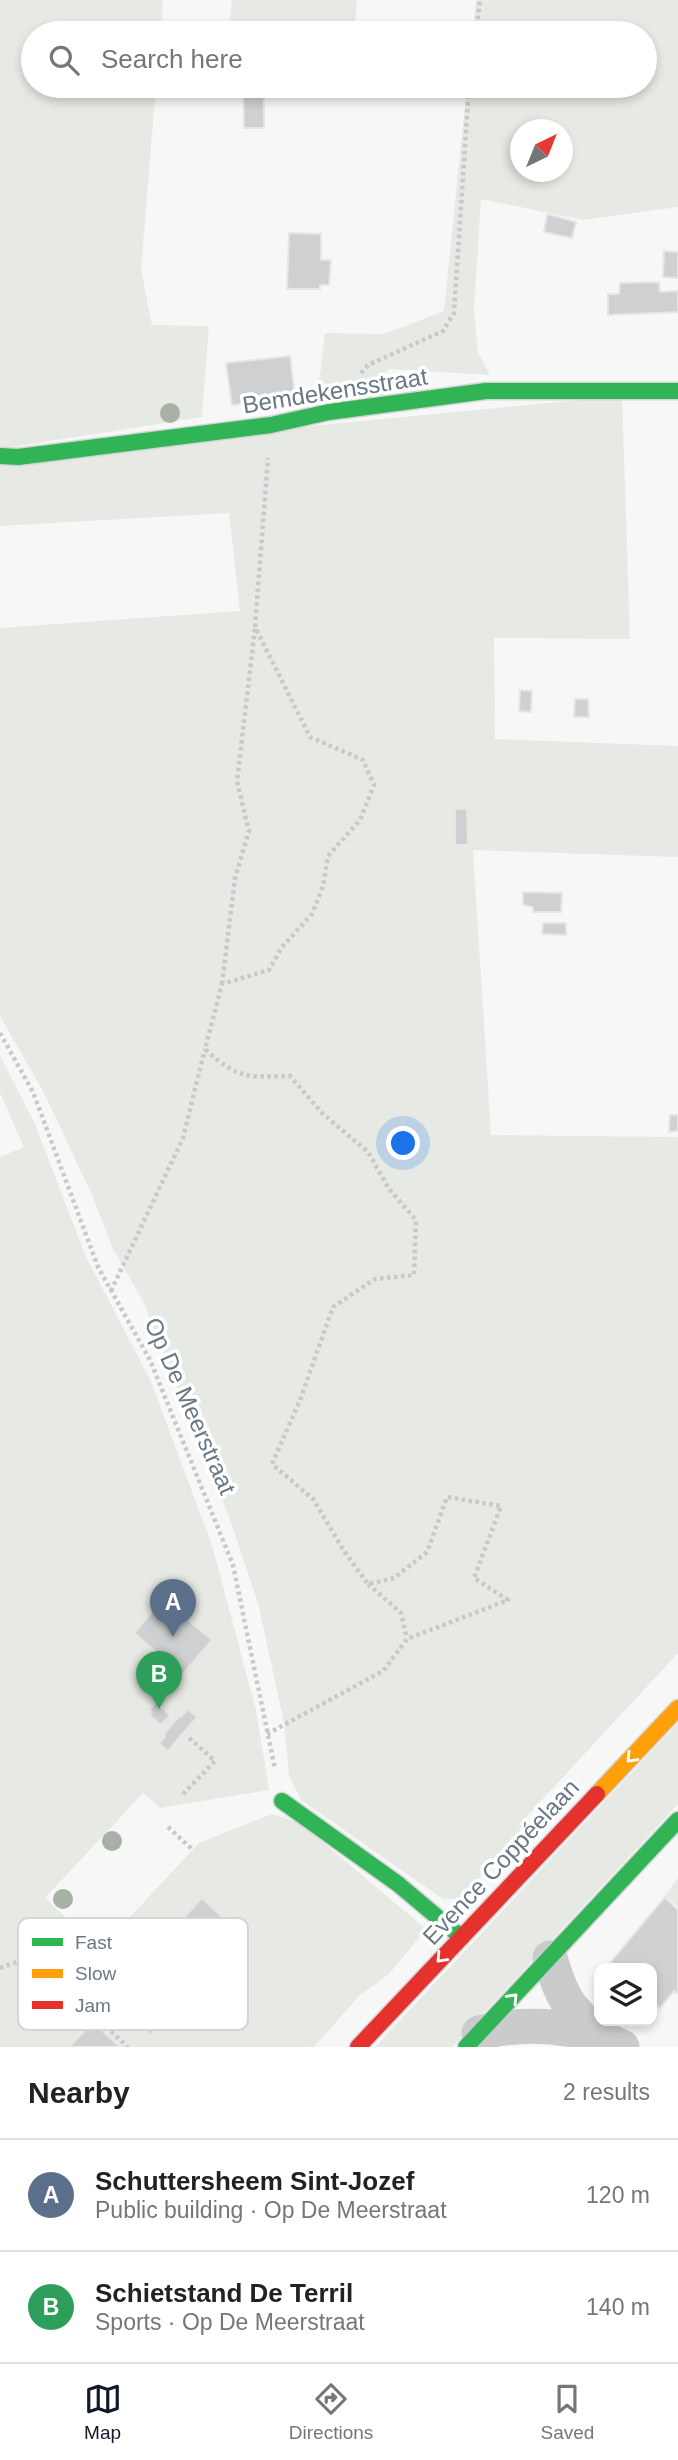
<!DOCTYPE html>
<html lang="en">
<head>
<meta charset="utf-8">
<style>
  :root { --surface:#fff; --page:#f6f6f6; --text:#222; --muted:#767676; --line:#e0e0e0; --accent:#111827 }
  body { margin:0; font-family:Arial,sans-serif; background:var(--page); color:var(--text) }
  .controls { position:absolute; right:21px; bottom:21px; display:grid; overflow:hidden; border-radius:14px; box-shadow:0 4px 10px #0003 }
  .controls button { width:63px; height:63px; display:grid; place-items:center; padding:0; border:0; border-bottom:2px solid var(--line); background:var(--surface); color:var(--text); font:35px sans-serif }
  .compass { position:absolute; left:510px; top:119px; width:63px; height:63px; border-radius:50%; background:var(--surface); box-shadow:0 4px 10px #0003; rotate:43deg }
  .you { position:absolute; left:404px; top:1144px; width:24px; height:24px; margin:-18px; border:5px solid #fff; border-radius:50%; background:#1a73e8; box-shadow:0 0 0 10px #1a73e833 }
  .badge { display:grid; place-items:center; width:46px; height:46px; border-radius:50%; background:var(--accent); color:#fff; font-size:23px; font-weight:700 }
  .pin { position:absolute; translate:-50% -58px; filter:drop-shadow(0 2px 4px #0008) }
  .pin::after { content:''; position:absolute; top:37px; width:24px; height:21px; background:inherit; clip-path:polygon(0 0,100% 0,50% 100%) }
  .list { margin:0; padding:0; list-style:none }
  h2 { display:flex; justify-content:space-between; align-items:center; height:91px; margin:0; padding:0 28px; font-size:30px }
  h2 small { font-size:23px; font-weight:400; color:var(--muted) }
  .list li { display:grid; grid-template-columns:46px 1fr auto; gap:21px; align-items:center; box-sizing:border-box; height:112px; padding:0 28px; border-top:2px solid var(--line) }
  .list b { display:block; font-size:26px; white-space:nowrap }
  .list p { margin:0; font-size:23px; white-space:nowrap; color:var(--muted) }
  .list em { font-size:23px; font-style:normal; color:var(--muted) }
  .icon { flex:none; width:38px; height:38px; fill:none; stroke:currentColor; stroke-width:2; stroke-linecap:round; stroke-linejoin:round }
  .map { position:relative; flex:none; width:678px; height:2047px; overflow:hidden }
  .search { position:absolute; background:var(--surface); box-shadow:0 4px 10px #0003; left:21px; right:21px; top:21px; height:77px; display:flex; align-items:center; gap:18px; box-sizing:border-box; padding:0 24px; border-radius:38px; color:var(--muted); font-size:26px }
  .sheet { height:315px; background:var(--surface) }
  nav { display:flex; justify-content:space-around; align-items:center; box-sizing:border-box; height:98px; border-top:2px solid var(--line); background:var(--surface); font-size:19px; color:var(--muted) }
  nav a { display:grid; justify-items:center; gap:4px }
  nav .on { color:var(--accent) }
  .map>svg:first-child { display:block }
  .green { fill:#e6e9e4; fill-rule:evenodd }
  .building { fill:#ced0d1; stroke:#e6e6e6; stroke-width:2 }
  .lines { fill:none; stroke-linecap:round; stroke-linejoin:round }
  .fast-casing { stroke:#d4d5d6; stroke-width:19 }
  .slow-casing { stroke:#d4d5d6; stroke-width:19 }
  .jam-casing { stroke:#d4d5d6; stroke-width:19 }
  .path { stroke:#c7c9ca; stroke-width:4.5; stroke-dasharray:3.5 3.5; stroke-linecap:butt }
  .street { stroke:#cacbcc; stroke-width:35 }
  .fast { stroke:#30b455; stroke-width:16 }
  .slow { stroke:#ff9f0a; stroke-width:16 }
  .jam { stroke:#e5322d; stroke-width:16 }
  .tree { fill:#a7b1a6 }
  .oneway { stroke:#fff }
  .labels { text-anchor:middle; stroke-width:7; stroke-linejoin:round; paint-order:stroke }
  .street-label { font-size:24px; fill:#697885; stroke:#fff }
  .key { fill:#fff; stroke:#d2d6da; stroke-width:2 }
  .key-label { font-size:19px; fill:#697885 }
</style>
</head>
<body>
<div class="map">
<svg width="678" height="2047" viewBox="0 0 678 2047">
  <rect width="100%" height="100%" fill="#f7f7f7"/>
  <path class="green" d="M0,0H163L161,33H33V86H156L141,269L152,325L209,326L202,417L0,449Z
    M232,0H357L354,33H229Z
    M476,0H678V207L582,220L481,199L474,310L478,353L490,375L389,369L378,382L388,400L317,399L325,333L384,334L444,311L467,86H645V33H473ZM520,130H562V172H520Z
    M622,396L630,639L494,638L495,739L678,746V857L473,850L491,1135L678,1137V1653L527,1816L514,1841L461,1899H443L301,1800L289,1776L284,1722L258,1603L228,1514L143,1301L113,1249L92,1195L44,1093L0,1016V628L240,611L229,513L0,526V460L331,424Z
    M0,1056L35,1124L86,1257L150,1379L212,1545L256,1710L269,1790L160,1808L143,1793L45,1898L100,1949L199,1843L272,1814L300,1823L426,1929L389,1974L359,1996L314,2047H0V1157L24,1147L0,1093Z
    M678,1723V1804L452,2047H375Z
    M678,1878V1907L665,1895Z"/>
  <path class="building" d="M243,86H264V128H244Z
    M547,214L576,222L572,238L544,232Z
    M289,233L321,234V260H331L329,285H320V289H287Z
    M664,251L678,252V278L663,277Z
    M659,282L660,292L678,291V312L608,315V294H619L620,283Z
    M290,356L295,397L232,405L226,363Z
    M520,690L532,691L531,712L519,711Z
    M575,699H588L589,717H574Z
    M455,809H467L468,845H455Z
    M523,892L562,893L561,912H533V907L523,905Z
    M543,923H566V935L542,934Z
    M670,1115H678V1131L669,1132Z
    M163,1599L212,1640L183,1674L134,1633Z
    M156,1702L170,1715L161,1725L149,1715L152,1712L149,1710Z
    M188,1709L197,1717L168,1751L159,1743L165,1737L163,1735L180,1715L181,1717Z
    M665,1897L678,1910V1991L676,1993L674,1991L660,2008L652,2001V1968H612L608,1965Z
    M202,1898L244,1938L150,2035L110,1997Z
    M93,2022L120,2047H69Z"/>
  <g class="lines">
    <g class="fast-casing">
      <path id="fast" d="M0,456L18,457L271,425L329,412L486,391H678
        M282,1801L398,1884L461,1937
        M466,2047L678,1820"/>
    </g>
    <g class="slow-casing">
      <path id="slow" d="M597,1794L678,1708"/>
    </g>
    <g class="jam-casing">
      <path id="jam" d="M358,2047L597,1794"/>
    </g>
    <path class="path" d="M476,33L480,0
      M361,373L368,365L443,331L454,313L469,86
      M222,984L235,878L249,831L237,781L255,628
      M0,1033L33,1092L98,1267L150,1360L233,1565L275,1769
      M111,1291L183,1138L205,1049
      M368,1584L401,1613L407,1639
      M267,1734L383,1671L407,1639L508,1600L474,1578L501,1506L447,1497L427,1552L394,1578L368,1584L344,1551L313,1499L272,1464L300,1400L333,1307L375,1279L414,1275L416,1220L389,1189L368,1152L322,1113L290,1076C247,1077 239,1080 205,1049L222,984L269,970L282,947L312,914L323,886L328,856L360,820L374,785L363,760L310,737L255,627L268,458
      M183,1794L215,1761L187,1736
      M168,1827L193,1850
      M0,1968L25,1959L39,1964L128,2047"/>
    <path class="street" d="M550,1958C562,1999 569,2010 603,2037
      M479,2033C528,2021 577,2025 622,2047"/>
    <use href="#fast" class="fast"/>
    <use href="#slow" class="slow"/>
    <use href="#jam" class="jam"/>
  </g>
  <g class="tree">
    <circle cx="170" cy="413" r="10"/>
    <circle cx="112" cy="1841" r="10"/>
    <circle cx="63" cy="1899" r="10"/>
  </g>
  <defs><path id="oneway-chevron" d="M-2-3.5L2.5 0L-2 3.5" fill="none" stroke-width="1.6" stroke-linecap="round" stroke-linejoin="round" transform="scale(1.75)"/></defs>
  <g class="oneway">
    <use href="#oneway-chevron" transform="translate(631 1758) rotate(134)"/>
    <use href="#oneway-chevron" transform="translate(441 1958) rotate(133)"/>
    <use href="#oneway-chevron" transform="translate(513 1998) rotate(-46)"/>
  </g>
  <g class="labels">
    <g class="street-label">
      <text transform="translate(335 391) rotate(-9)" y="8">Bemdekensstraat</text>
      <text transform="translate(190 1406) rotate(66)" y="8">Op De Meerstraat</text>
      <text transform="translate(501 1862) rotate(-47)" y="8">Evence Coppéelaan</text>
    </g>
  </g>
  <rect x="18" y="1918" width="230" height="112" rx="10" class="key"/>
  <rect x="32" y="1938" width="31" height="8" fill="#30b455"/>
  <rect x="32" y="1969" width="31" height="9" fill="#ff9f0a"/>
  <rect x="32" y="2001" width="31" height="8" fill="#e5322d"/>
  <g class="key-label">
    <text x="75" y="1949">Fast</text>
    <text x="75" y="1980">Slow</text>
    <text x="75" y="2012">Jam</text>
  </g>
</svg>
<div class="controls">
<button><svg class="icon" aria-label="layers" viewBox="0 0 24 24"><path d="M12 4l9 5-9 5-9-5zM3 14l9 5 9-5"/></svg></button>
</div>
<svg class="compass" viewBox="-18 -18 36 36"><path d="M0-13l5 13h-10z" fill="#e53935"/><path d="M0 13l5-13h-10z" fill="#767676"/></svg>
<div class="you"></div>
<div class="pin badge" style="left:173px;top:1637px;background:#5c6f8a">A</div>
<div class="pin badge" style="left:159px;top:1709px;background:#2e9e5b">B</div>
<div class="search"><svg class="icon" aria-label="search" viewBox="0 0 24 24"><circle cx="10" cy="10" r="6"/><path d="M15 15l6 6"/></svg>Search here</div>
</div>
<section class="sheet">
<h2>Nearby<small>2 results</small></h2>
<ul class="list">
<li><span class="badge" style="background:#5c6f8a">A</span><div><b>Schuttersheem Sint-Jozef</b><p>Public building · Op De Meerstraat</p></div><em>120 m</em></li>
<li><span class="badge" style="background:#2e9e5b">B</span><div><b>Schietstand De Terril</b><p>Sports · Op De Meerstraat</p></div><em>140 m</em></li>
</ul>
</section>
<nav>
<a class="on"><svg class="icon" aria-label="map" viewBox="0 0 24 24"><path d="M3 6l6-2 6 2 6-2v14l-6 2-6-2-6 2zM9 4v14M15 6v14"/></svg>Map</a>
<a><svg class="icon" aria-label="directions" viewBox="0 0 24 24"><path d="M12 3l9 9-9 9-9-9zM9 14v-3h6M13 9l2 2-2 2"/></svg>Directions</a>
<a><svg class="icon" aria-label="saved" viewBox="0 0 24 24"><path d="M7 4h10v16l-5-4-5 4z"/></svg>Saved</a>
</nav>
</body>
</html>
